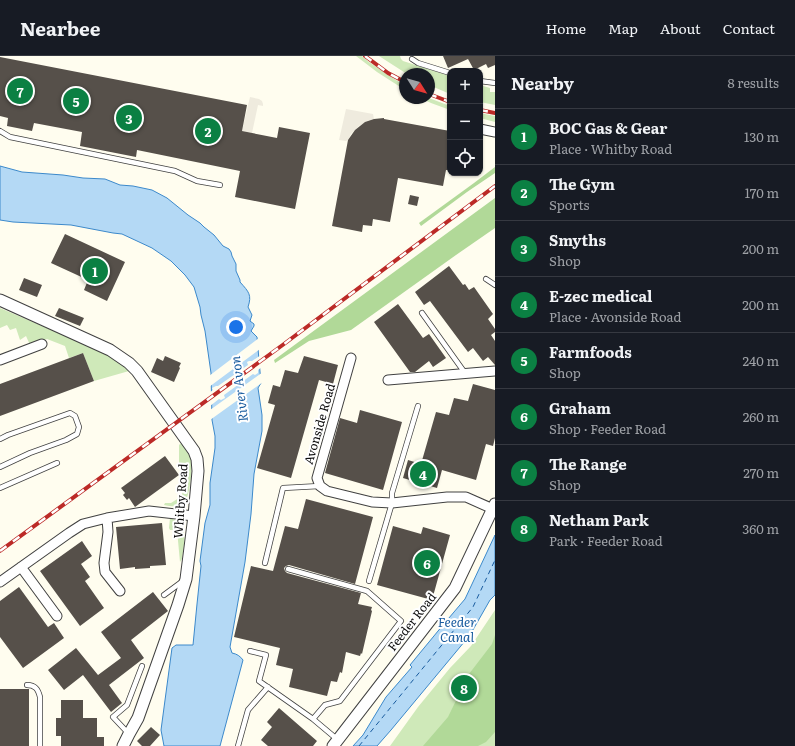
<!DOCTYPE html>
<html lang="en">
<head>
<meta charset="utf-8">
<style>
  :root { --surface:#171b24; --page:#242831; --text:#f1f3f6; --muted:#9ea1a6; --line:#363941; --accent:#0b8043 }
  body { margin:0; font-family:Literata,serif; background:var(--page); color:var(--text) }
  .controls { position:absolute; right:12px; top:12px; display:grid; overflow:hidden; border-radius:8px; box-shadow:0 1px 3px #0004 }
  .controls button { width:36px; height:36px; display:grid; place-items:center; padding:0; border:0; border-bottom:1px solid var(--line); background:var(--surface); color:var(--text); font:20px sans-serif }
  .compass { position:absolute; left:399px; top:12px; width:36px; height:36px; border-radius:50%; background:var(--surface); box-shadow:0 1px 3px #0004; rotate:127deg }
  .you { position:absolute; left:236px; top:271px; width:14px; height:14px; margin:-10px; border:3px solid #fff; border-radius:50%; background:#1a73e8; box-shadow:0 0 0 6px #1a73e833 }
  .badge { display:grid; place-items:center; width:26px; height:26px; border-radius:50%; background:var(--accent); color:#fff; font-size:13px; font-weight:700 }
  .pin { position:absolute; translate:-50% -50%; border:2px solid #fff; box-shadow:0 1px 4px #0006 }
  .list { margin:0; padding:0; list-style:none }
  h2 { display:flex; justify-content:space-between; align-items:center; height:52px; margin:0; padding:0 16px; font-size:17px }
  h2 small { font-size:13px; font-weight:400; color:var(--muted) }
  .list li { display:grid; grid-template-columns:26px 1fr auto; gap:12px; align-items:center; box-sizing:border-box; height:56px; padding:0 16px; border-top:1px solid var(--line) }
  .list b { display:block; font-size:15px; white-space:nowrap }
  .list p { margin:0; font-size:13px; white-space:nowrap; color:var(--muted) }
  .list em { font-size:13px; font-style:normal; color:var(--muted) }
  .icon { flex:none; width:22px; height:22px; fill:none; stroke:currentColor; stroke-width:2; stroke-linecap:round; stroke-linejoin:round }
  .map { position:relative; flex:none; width:495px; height:690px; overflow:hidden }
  header { display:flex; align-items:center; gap:24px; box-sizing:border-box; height:56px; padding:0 20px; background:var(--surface); border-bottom:1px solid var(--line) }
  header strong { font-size:19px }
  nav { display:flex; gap:22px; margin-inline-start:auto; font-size:14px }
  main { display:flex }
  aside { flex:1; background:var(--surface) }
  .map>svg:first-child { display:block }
  .green { fill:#cfe9b9 }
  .forest { fill:#b1d998 }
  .plaza { fill:#efebde }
  .water { fill:#b4d9f5; stroke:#3c89cb }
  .pier { fill:#fffdef }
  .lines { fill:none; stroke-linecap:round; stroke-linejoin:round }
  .ferry { stroke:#185b9e; stroke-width:1; stroke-dasharray:5 4; stroke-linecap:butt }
  .building { fill:#56504a }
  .service-casing { stroke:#414141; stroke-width:6 }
  .minor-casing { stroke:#414141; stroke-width:11 }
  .tertiary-casing { stroke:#414141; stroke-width:13 }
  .service { stroke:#fff; stroke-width:4.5 }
  .minor { stroke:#fff; stroke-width:9 }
  .tertiary { stroke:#fff; stroke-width:11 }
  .rail-casing { stroke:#bc2a27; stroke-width:4 }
  .rail { stroke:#fff; stroke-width:2.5; stroke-dasharray:8; stroke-linecap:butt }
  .labels { text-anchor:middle; stroke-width:4; stroke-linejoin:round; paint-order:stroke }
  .street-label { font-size:12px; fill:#0e0e0e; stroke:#fff }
  .water-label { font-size:13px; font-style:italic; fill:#185b9e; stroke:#fff }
</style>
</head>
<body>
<header>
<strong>Nearbee</strong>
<nav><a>Home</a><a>Map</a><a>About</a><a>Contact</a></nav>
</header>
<main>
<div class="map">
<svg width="495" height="690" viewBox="0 0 495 690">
  <rect width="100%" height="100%" fill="#fffdef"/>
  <path class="green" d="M356,0H362L369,6L405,30V34L377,16Z
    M379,0H400L401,3L403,5L450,20V38L429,29V18H407Z
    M480,29L490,32V36H495V49L480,46Z
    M420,42H429L450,50V54L431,47Z
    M480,57L495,60V66L480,62Z
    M0,252L112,300L121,306L129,315L94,325L83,297L69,302L65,290L47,283L30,289L26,280L20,284L16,272L10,274L7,269L0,272Z
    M182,386C186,392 189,396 191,403C193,411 190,443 183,448C178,452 170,450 164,449L165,447H171L182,440L184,423L179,409V389Z
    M170,462C190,469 184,486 182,503L180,506L177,474H170L169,472Z
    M495,554V690H390L418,651L450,612L471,590Z"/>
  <path class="forest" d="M495,111V117L467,136L421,170L419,167L474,127Z
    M495,142V172L456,199L351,274L309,285L275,307L274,304Z
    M495,579V676L486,686L478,690H423L448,661L469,618L492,588Z"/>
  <path class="plaza" d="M250,41L259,43L262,45L263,48V50L258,49L252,77L242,75Z
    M346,53L373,58L374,63L367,65L359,70L351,78L348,84L346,85L339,84Z"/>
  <path class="water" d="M0,110L22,116L63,119L83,122L105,123L120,129L133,130L152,134L167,142L188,159L200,167L204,171L214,179L223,190L229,193L231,196L232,200L236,208V215L240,224V226C249,236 252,239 248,251L252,259L250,265L254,268V270L251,275L257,281L261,327L258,332L262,359V375L254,418L251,458L245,506L230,591L232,597C237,598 240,600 243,604L220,690H164L161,674L172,592L176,589H193L197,548L201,510L200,505L205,467L210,449V427L215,392V380L212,364L211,317L205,275L201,259L200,251L194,231L185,219L171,205L152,192L122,178L113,177L71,169L13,166L0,164Z
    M495,479V539L490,544L470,579L391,674L377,690H353L363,679L386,641L412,611L410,609L443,569L465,543Z"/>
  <path class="pier" d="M259,282L260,293L209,331V320Z
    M261,299L262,311L258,314V317L255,319L253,318L224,339L225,342L221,344L219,343L210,350L209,337L213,334L212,332L216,330H218L248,309L247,306L249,305H252Z
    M263,316V326L210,364V354Z"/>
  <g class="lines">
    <path class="ferry" d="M359,690L473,551L495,504"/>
  </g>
  <path class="building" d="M443,0H495V9L488,12L486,8L474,14L468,3L448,12Z
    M0,1L247,49L242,75L277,82L279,71L310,77L295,153L235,141L240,115L137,94L136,101L80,90L82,76L34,67L32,75L7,70L8,62L0,60Z
    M384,62V63L450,75V114H446L443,130L398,122L390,166L373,163L372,170L363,169L362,176L332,170L348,84L355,74L365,66L374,63Z
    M410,139L419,141L417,150L408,148Z
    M65,178L125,206L107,245L84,234L88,224L51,207Z
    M449,210L463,229L465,228L469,234L474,231L493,258L488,263L495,273V276L491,279L495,285V309L488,301L483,305L473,292L468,296L430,245L424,249L415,236Z
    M24,222L42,229L37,241L19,234Z
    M398,248L423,282L429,278L446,302L433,311L429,305L415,316H410L374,266Z
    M59,252L84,262L80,270L55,260Z
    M83,297L94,325L0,360V328Z
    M165,300L181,307L179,311L180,312L174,326L151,316L157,302L163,305Z
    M304,300L338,309L333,328L319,324L291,422L257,412L275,349L268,347L273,329L280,331L285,314L298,317Z
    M473,328L495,334V382L493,390L486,388L476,424L442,414L437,432L403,422L408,404L421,408L436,356L449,359L454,342L468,345Z
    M360,354L402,366L383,434L325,417L340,362L357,367Z
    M165,400L179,419L135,451L129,442L127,444L123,439L125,437L121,432Z
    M306,443L373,461L355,528L289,509L286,510L284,512L285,515L287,517L361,537L358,548L372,551L371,554L372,555L362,598L361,597L360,600L346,596L342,617L340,616L337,626L331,625L327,640L289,631L293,613L276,609L280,592L234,581L251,510L273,515L285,470L298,473Z
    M162,467L166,509L150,510V512L135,513V511L120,513L116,471Z
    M393,470L421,478L423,471L450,479L432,544L377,529Z
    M82,485L92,500L81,508L90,521L85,525L104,552L80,570L40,515Z
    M19,531L48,571L54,567L64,582L23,612L0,581V545Z
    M153,536L168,555L131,584L144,602L109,629L122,647L111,656L83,619L64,634L48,614L76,592L98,619L121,602L101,576Z
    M0,633H29V690H0Z
    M61,644H83V662H97V681H104V690H61V680H56V662H61Z
    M279,652L317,685L313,690H268L261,684L272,671L267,666Z
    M151,671L160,679L150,690H142L137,685Z"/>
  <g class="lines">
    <g class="service-casing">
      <path id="service" d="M412,3L418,7L450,17
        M480,25L495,27
        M0,75L10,81L175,115L197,125L220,129
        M486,223L495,229
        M422,257L465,317
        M0,383L8,379L70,357L75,360L79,371L77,378L66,384L30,397L0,411
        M0,432L57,407
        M265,507L283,432L320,430
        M288,513L367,535L401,565L340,645L325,649L313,663
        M369,525L392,447V437L418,350
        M164,539L183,525
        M250,595L266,599L259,625L313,663L338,684
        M27,629C35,629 38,633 40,641V690
        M129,678L113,661L127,649L142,610
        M238,690L248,654L268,631"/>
    </g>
    <g class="minor-casing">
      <path id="minor" d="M480,73L495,76
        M351,302L317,422L320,430L327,435L372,446L392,447L447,441H466L493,453
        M0,304L42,288
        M388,324L495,315
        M107,462L108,476L104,507L105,516L120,535
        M21,511L57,560
        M0,526L69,477L83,468L107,462L149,455L194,460"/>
    </g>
    <g class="tertiary-casing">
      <path id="tertiary" d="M0,244L110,294L129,307L137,315L194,395L197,403L198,415L194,460L186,523L178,549L138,662L129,678L123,690
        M333,690L455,532L495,448"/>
    </g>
    <use href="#service" class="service"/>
    <use href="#minor" class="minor"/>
    <use href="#tertiary" class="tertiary"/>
    <g class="rail-casing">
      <path id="rail" d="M365,0L388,17L405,26
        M429,38L450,46
        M480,54L495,57
        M0,495L284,288L495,130"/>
    </g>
    <use href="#rail" class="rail"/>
  </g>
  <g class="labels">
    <g class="street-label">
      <text transform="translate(320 368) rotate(-74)" y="4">Avonside Road</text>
      <text transform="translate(181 445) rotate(-86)" y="4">Whitby Road</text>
      <text transform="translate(412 566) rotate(-52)" y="4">Feeder Road</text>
    </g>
    <g class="water-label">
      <text transform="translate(239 333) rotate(-97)" y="5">River Avon</text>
      <text x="457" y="571">Feeder<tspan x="457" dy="15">Canal</tspan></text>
    </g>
  </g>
</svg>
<div class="controls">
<button>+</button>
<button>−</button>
<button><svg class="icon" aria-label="locate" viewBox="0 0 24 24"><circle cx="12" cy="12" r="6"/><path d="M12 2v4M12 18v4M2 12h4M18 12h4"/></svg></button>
</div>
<svg class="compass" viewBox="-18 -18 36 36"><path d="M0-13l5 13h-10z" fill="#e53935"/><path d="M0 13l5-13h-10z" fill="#9ea1a6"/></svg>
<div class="you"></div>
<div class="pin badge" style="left:95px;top:215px">1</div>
<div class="pin badge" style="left:208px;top:75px">2</div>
<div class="pin badge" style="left:129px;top:62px">3</div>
<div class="pin badge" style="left:423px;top:418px">4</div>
<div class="pin badge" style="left:76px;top:45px">5</div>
<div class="pin badge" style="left:427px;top:507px">6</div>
<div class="pin badge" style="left:20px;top:35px">7</div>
<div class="pin badge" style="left:464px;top:632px">8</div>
</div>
<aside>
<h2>Nearby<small>8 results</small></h2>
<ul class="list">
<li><span class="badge">1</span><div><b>BOC Gas &amp; Gear</b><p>Place · Whitby Road</p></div><em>130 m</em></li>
<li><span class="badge">2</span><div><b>The Gym</b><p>Sports</p></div><em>170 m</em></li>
<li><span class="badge">3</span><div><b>Smyths</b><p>Shop</p></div><em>200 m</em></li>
<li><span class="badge">4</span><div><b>E-zec medical</b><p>Place · Avonside Road</p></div><em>200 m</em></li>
<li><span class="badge">5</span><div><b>Farmfoods</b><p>Shop</p></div><em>240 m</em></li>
<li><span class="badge">6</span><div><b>Graham</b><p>Shop · Feeder Road</p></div><em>260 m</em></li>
<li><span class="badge">7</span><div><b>The Range</b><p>Shop</p></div><em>270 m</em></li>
<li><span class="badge">8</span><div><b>Netham Park</b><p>Park · Feeder Road</p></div><em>360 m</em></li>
</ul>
</aside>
</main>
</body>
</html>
